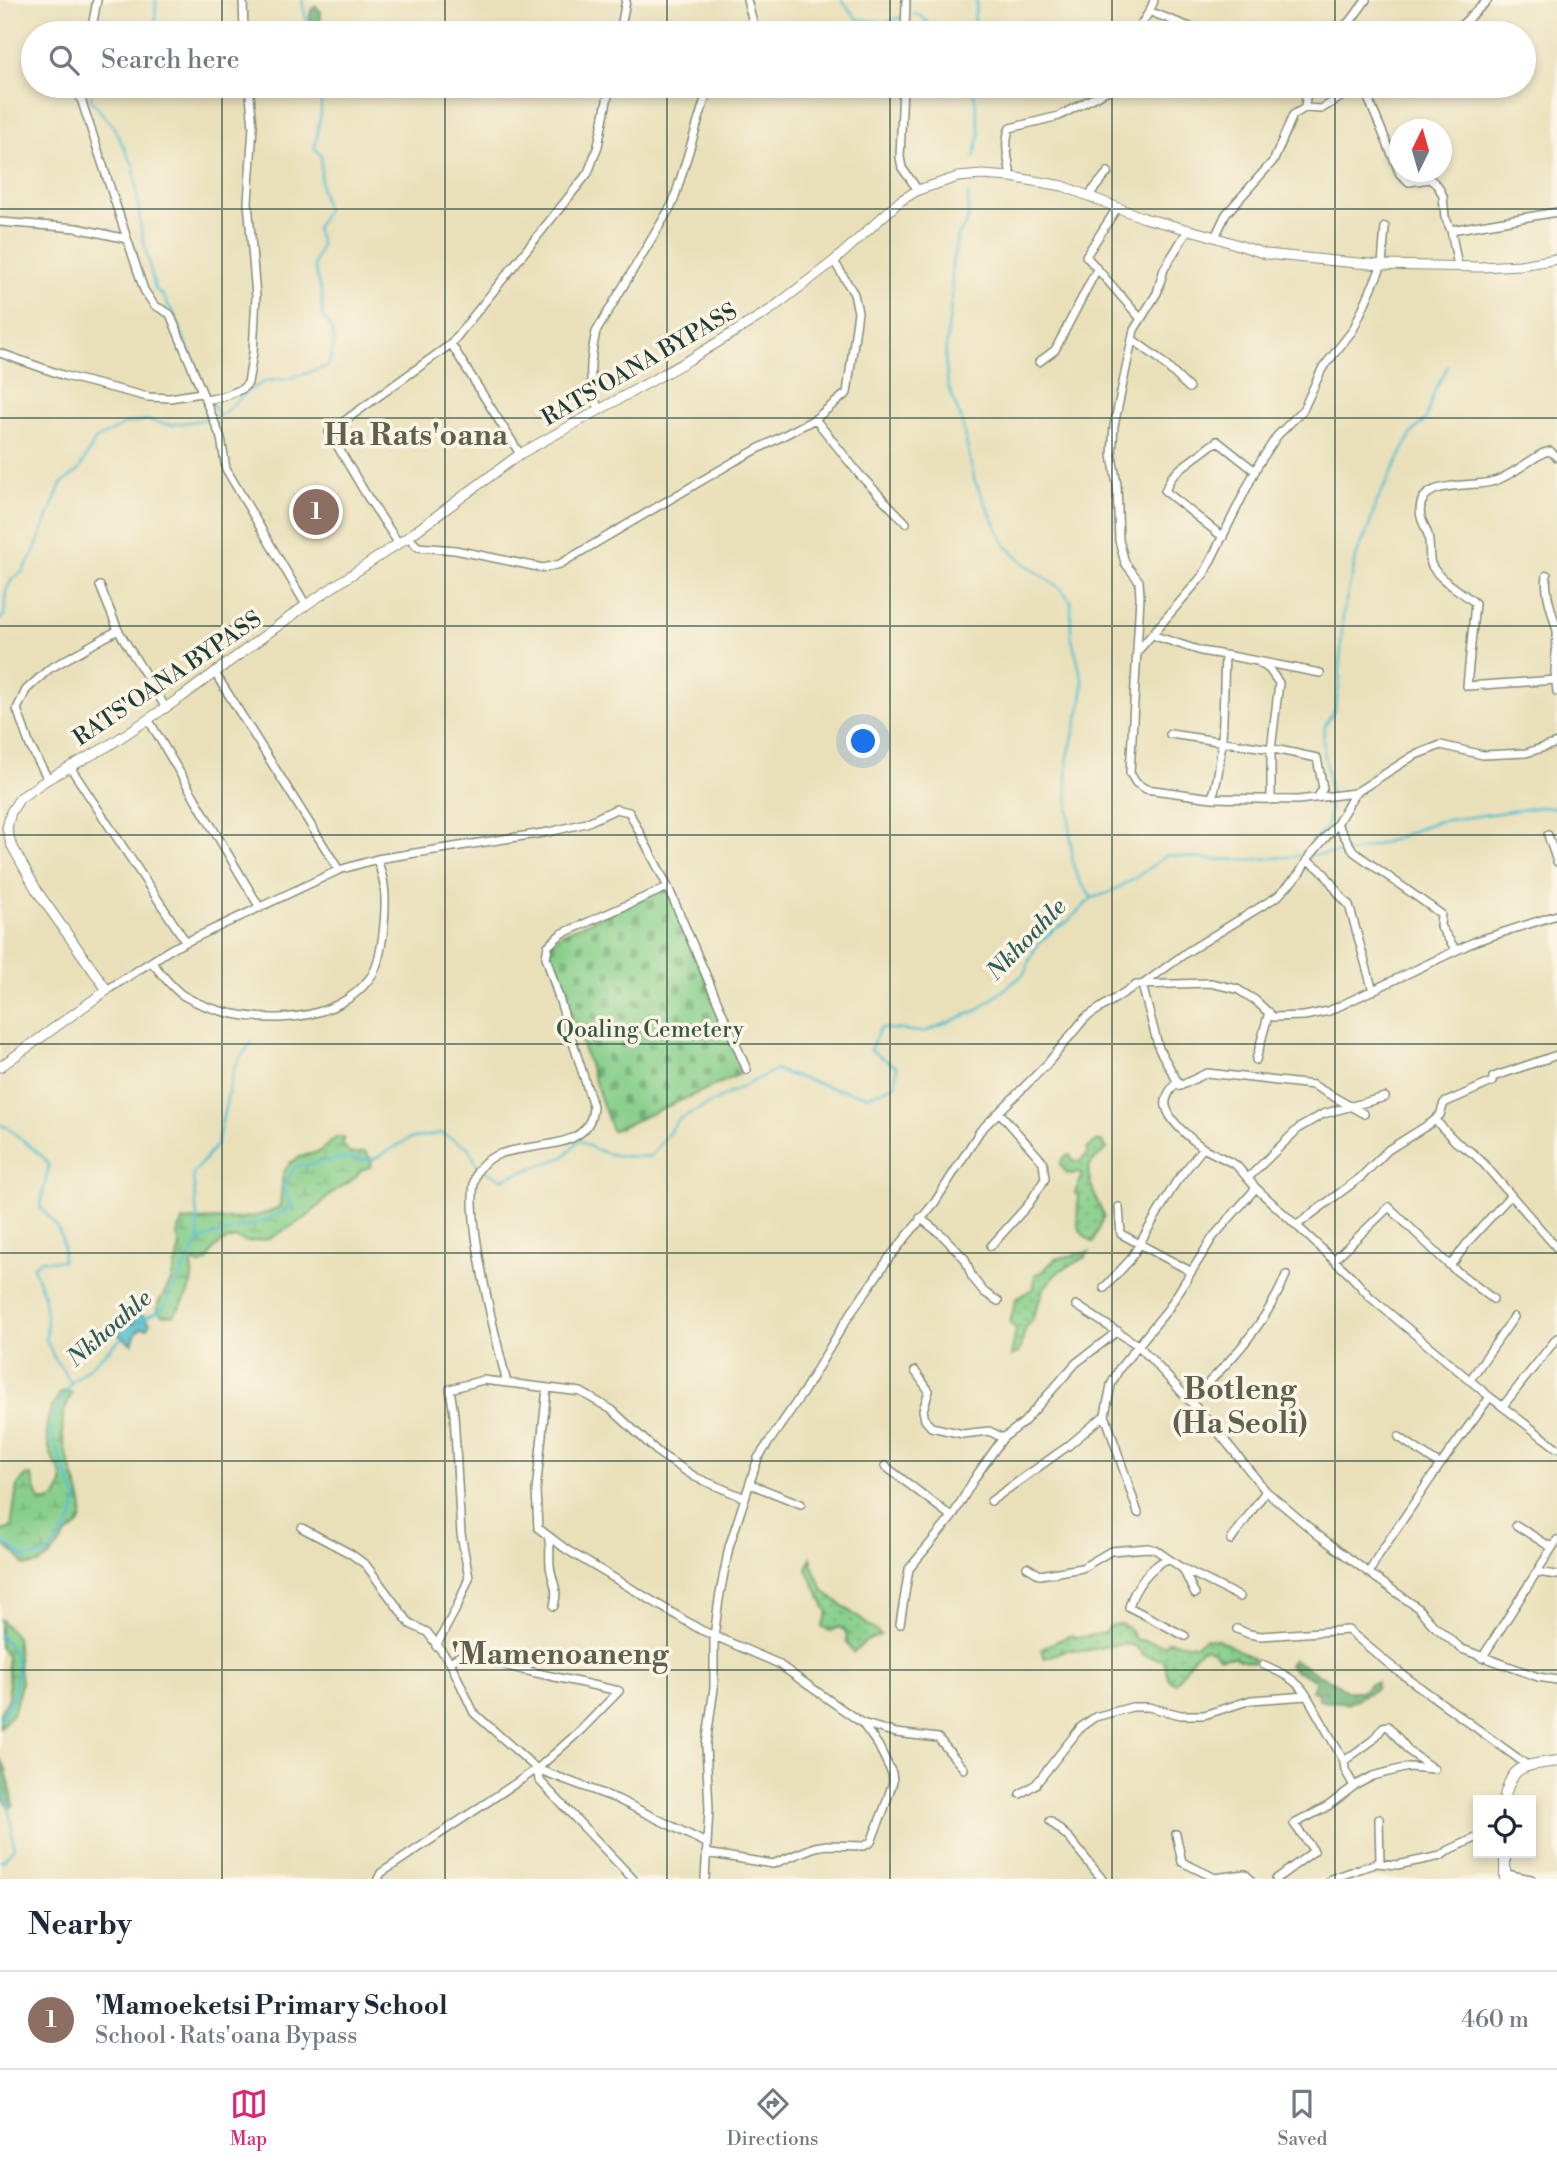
<!DOCTYPE html>
<html lang="en">
<head>
<meta charset="utf-8">
<style>
  :root { --surface:#fff; --page:#f6f6f7; --text:#1f2937; --muted:#747a83; --line:#e0e1e3; --accent:#db2777 }
  body { margin:0; font-family:"Libre Bodoni",serif; background:var(--page); color:var(--text) }
  .controls { position:absolute; right:21px; bottom:21px; display:grid; overflow:hidden; border-radius:0px; box-shadow:0 4px 10px #0003 }
  .controls button { width:63px; height:63px; display:grid; place-items:center; padding:0; border:0; border-bottom:2px solid var(--line); background:var(--surface); color:var(--text); font:35px sans-serif }
  .compass { position:absolute; left:1389px; top:119px; width:63px; height:63px; border-radius:50%; background:var(--surface); box-shadow:0 4px 10px #0003; rotate:5deg }
  .you { position:absolute; left:864px; top:742px; width:24px; height:24px; margin:-18px; border:5px solid #fff; border-radius:50%; background:#1a73e8; box-shadow:0 0 0 10px #1a73e833 }
  .badge { display:grid; place-items:center; width:46px; height:46px; border-radius:50%; background:var(--accent); color:#fff; font-size:23px; font-weight:700 }
  .pin { position:absolute; translate:-50% -50%; border:4px solid #fff; box-shadow:0 2px 7px #0006 }
  .list { margin:0; padding:0; list-style:none }
  h2 { display:flex; justify-content:space-between; align-items:center; height:91px; margin:0; padding:0 28px; font-size:30px }
  h2 small { font-size:23px; font-weight:400; color:var(--muted) }
  .list li { display:grid; grid-template-columns:46px 1fr auto; gap:21px; align-items:center; box-sizing:border-box; height:98px; padding:0 28px; border-top:2px solid var(--line) }
  .list b { display:block; font-size:26px; white-space:nowrap }
  .list p { margin:0; font-size:23px; white-space:nowrap; color:var(--muted) }
  .list em { font-size:23px; font-style:normal; color:var(--muted) }
  .icon { flex:none; width:38px; height:38px; fill:none; stroke:currentColor; stroke-width:2; stroke-linecap:round; stroke-linejoin:round }
  .map { position:relative; flex:none; width:1557px; height:1879px; overflow:hidden }
  .search { position:absolute; background:var(--surface); box-shadow:0 4px 10px #0003; left:21px; right:21px; top:21px; height:77px; display:flex; align-items:center; gap:18px; box-sizing:border-box; padding:0 24px; border-radius:38px; color:var(--muted); font-size:26px }
  .sheet { height:189px; background:var(--surface) }
  nav { display:flex; justify-content:space-around; align-items:center; box-sizing:border-box; height:98px; border-top:2px solid var(--line); background:var(--surface); font-size:19px; color:var(--muted) }
  nav a { display:grid; justify-items:center; gap:4px }
  nav .on { color:var(--accent) }
  .map>svg:first-child { display:block }
  .grass { fill:url(#grass-dots); stroke:#538660; stroke-width:2 }
  .forest { fill:url(#forest-crowns); stroke:#467856; stroke-width:2 }
  .wetland { fill:url(#wetland-marsh); stroke:#538660; stroke-width:2 }
  .cemetery { fill:url(#cemetery-stones); stroke:#538660; stroke-width:2 }
  .water { fill:url(#water-waves); stroke:#3a7e82; stroke-width:2 }
  .lines { fill:none; stroke-linecap:round; stroke-linejoin:round }
  .stream { stroke:#55bfd1; stroke-width:2.5 }
  .minor-casing { stroke:#848e77; stroke-width:10 }
  .tertiary-casing { stroke:#848e77; stroke-width:11 }
  .secondary-casing { stroke:#848e77; stroke-width:12 }
  .minor { stroke:#fff; stroke-width:7 }
  .tertiary { stroke:#fff; stroke-width:9 }
  .secondary { stroke:#fff; stroke-width:10 }
  .grid { fill:none; stroke:#1f3d34; stroke-width:2; stroke-opacity:0.55 }
  .labels { text-anchor:middle; stroke-width:7; stroke-linejoin:round; paint-order:stroke }
  .street-label { font-size:23px; fill:#1f3d34; stroke:#fcf5e5 }
  .park-label { font-size:23px; fill:#345a45; stroke:#fcf5e5 }
  .water-label { font-size:24px; font-style:italic; fill:#2c5e5b; stroke:#fcf5e5 }
  .district-label { font-size:30px; font-weight:bold; fill:#5e614f; stroke:#fcf5e5 }
</style>
</head>
<body>
<div class="map">
<svg width="1557" height="1879" viewBox="0 0 1557 1879">
  <defs>
    <pattern id="grass-dots" width="8" height="8" patternUnits="userSpaceOnUse" patternTransform="scale(1.75)"><rect width="8" height="8" fill="#87cf8b"/><path d="M2 2h.1M6 6h.1" fill="none" stroke="#6ea972" stroke-width="1.8" stroke-linecap="round"/></pattern>
    <pattern id="forest-crowns" width="20" height="18" patternUnits="userSpaceOnUse" patternTransform="scale(1.75)"><rect width="20" height="18" fill="#6db277"/><path d="M2 6a3 3 0 1 1 6 0M12 15a3 3 0 1 1 6 0" fill="none" stroke="#599262"/></pattern>
    <pattern id="wetland-marsh" width="20" height="14" patternUnits="userSpaceOnUse" patternTransform="scale(1.75)"><rect width="20" height="14" fill="#87cf8b"/><path d="M1 5h8M5 5V1M11 12h8M15 12V8" fill="none" stroke="#6ea972"/></pattern>
    <pattern id="cemetery-stones" width="16" height="16" patternUnits="userSpaceOnUse" patternTransform="scale(1.75)"><rect width="16" height="16" fill="#87cf8b"/><path d="M2 7V4a2 2 0 0 1 4 0v3zM10 15v-3a2 2 0 0 1 4 0v3z" fill="#6ea972"/></pattern>
    <pattern id="water-waves" width="16" height="10" patternUnits="userSpaceOnUse" patternTransform="scale(1.75)"><rect width="16" height="10" fill="#55bfd1"/><path d="M0 5q4-4 8 0t8 0" fill="none" stroke="#469caa"/></pattern>
  </defs>
  <rect width="100%" height="100%" fill="#fcf5e5"/>
  <filter id="ink" filterUnits="userSpaceOnUse"><feTurbulence type="fractalNoise" baseFrequency=".0143" numOctaves="2"/><feDisplacementMap in="SourceGraphic" scale="14" xChannelSelector="R" yChannelSelector="G"/><feConvolveMatrix kernelMatrix="1 2 1 2 8 2 1 2 1" color-interpolation-filters="sRGB"/></filter>
  <filter id="wash" filterUnits="userSpaceOnUse"><feTurbulence type="fractalNoise" baseFrequency=".00686" numOctaves="4" result="noise"/><feDisplacementMap in="SourceGraphic" scale="28" xChannelSelector="R" yChannelSelector="G"/><feGaussianBlur stdDeviation="1.57" result="paint"/><feColorMatrix in="noise" values="0 0 0 0 0 0 0 0 0 0 0 0 0 0 0 0 0 1.4 0 .05"/><feComposite in="paint" operator="in"/></filter>
  <g filter="url(#wash)">
    <rect width="100%" height="100%" fill="#e9e0ba"/>
    <path class="grass" d="M1096,1141H1102L1107,1149C1102,1153 1093,1160 1090,1165C1084,1175 1099,1206 1104,1215L1093,1243C1071,1227 1079,1220 1078,1196L1075,1193L1082,1175L1080,1172L1074,1174L1066,1173L1060,1164L1064,1157L1070,1155L1074,1161H1080L1088,1154L1087,1149Z
      M1089,1252L1084,1258L1059,1271L1044,1288L1032,1320L1025,1329L1021,1348L1018,1353L1011,1356L1016,1329L1010,1323L1016,1299L1034,1288L1035,1274L1042,1272L1055,1259Z
      M811,1557L815,1573L825,1592L881,1635L866,1641L853,1653L847,1642L846,1632L839,1627L830,1631L822,1626L828,1613L807,1570Z
      M1118,1624C1128,1625 1131,1630 1135,1639L1164,1645L1168,1641L1196,1645L1205,1638L1218,1639L1254,1659L1253,1663L1233,1657H1220L1213,1651L1203,1648C1190,1657 1184,1673 1175,1684L1168,1678L1164,1660C1157,1658 1148,1659 1143,1654C1137,1650 1138,1646 1130,1645C1117,1642 1095,1650 1082,1651C1077,1651 1070,1649 1066,1650C1058,1653 1053,1656 1045,1658L1041,1650L1046,1646L1071,1635L1075,1638L1104,1633L1109,1626Z"/>
    <path class="forest" d="M316,6L321,12L320,30L319,33H313C310,24 306,12 316,6Z
      M1293,1659L1320,1676L1337,1683L1346,1691H1363L1369,1684L1377,1682L1376,1689L1347,1704C1336,1699 1329,1704 1319,1700L1317,1692L1311,1691L1315,1683V1679L1295,1671L1289,1665Z
      M0,1758L6,1769L14,1804L10,1809L0,1795Z"/>
    <path class="wetland" d="M337,1137H344L343,1144L350,1154L365,1152L372,1160L370,1167L361,1170L355,1178L332,1193L306,1218L269,1239L247,1242L235,1238L224,1241L214,1249L207,1261L199,1265L195,1261L192,1265C194,1285 186,1300 174,1315H162L158,1311V1304L171,1281L180,1247L177,1234L183,1221C214,1217 254,1224 280,1206L283,1173L290,1163L300,1157L320,1151Z
      M68,1391L72,1394C41,1444 97,1496 79,1525C76,1529 70,1531 66,1535C63,1539 60,1544 57,1548C48,1559 39,1567 25,1566L18,1556L0,1543V1530L2,1531L11,1528L17,1486L26,1476L31,1475L39,1499L45,1502L56,1498C59,1491 64,1484 62,1477C61,1471 57,1466 54,1461C42,1435 44,1416 61,1392Z
      M0,1619L16,1637L21,1684L14,1711L0,1728V1714L9,1698V1688L7,1656L0,1647Z"/>
    <path class="cemetery" d="M668,887L743,1073L612,1131L548,946L561,934Z"/>
    <path class="water" d="M130,26L149,27L156,33H104L113,28Z
      M140,1313L150,1323L147,1328H141L136,1333L132,1344L116,1333L130,1320L133,1324L134,1316Z"/>
    <g class="lines">
      <path class="stream" d="M302,0L309,33
        M842,0L857,19L887,22L901,17
        M913,14L920,15L938,33
        M155,33L156,0
        M972,33L977,0
        M91,86V100L113,126L134,167L141,229L155,289L163,296L176,318L197,372
        M973,86L980,134L974,158
        M968,194V220L958,236L952,264V296L945,356L948,386L961,419L975,482L1006,546L1024,563L1061,589L1071,601V635L1083,682L1082,702L1068,756L1067,782L1071,843L1073,865L1080,882L1092,898
        M205,391L219,415
        M0,620L4,615L6,591L12,579L23,571L33,554L61,484L79,470L95,440L125,424L146,420L171,425L213,418L225,412L249,390L266,381L289,379L328,366C336,346 338,332 322,316V296L314,265L321,245L316,229L326,210L321,189V156L315,148L321,111V86
        M1304,854L1327,825L1331,799L1323,740L1325,726L1335,709L1339,685L1343,613L1357,554L1369,527L1376,503L1412,433L1426,419L1433,394L1448,366
        M0,1125L7,1127L43,1157L49,1165L40,1207C57,1224 67,1238 62,1261L41,1260L33,1267L43,1292L47,1322L46,1339L53,1356L71,1382
        M199,1239L193,1174L217,1144L234,1067L252,1041
        M142,1319L163,1309L199,1240L260,1222L293,1207L283,1186L295,1167L348,1158L372,1160L409,1139L441,1133L468,1147L479,1168L502,1179L564,1157L579,1140C602,1156 623,1158 651,1156L679,1119L775,1070L836,1089L868,1096L895,1085L897,1067L870,1050L880,1028L924,1032L978,1010L1024,974L1035,948L1052,931L1067,922L1092,898L1108,893L1134,879L1167,855L1215,860L1258,859L1354,852L1394,839L1435,822L1540,807L1557,808
        M0,1538L24,1558L47,1555L71,1523L77,1500L51,1435L54,1415L71,1383L122,1338
        M0,1635C4,1641 12,1647 14,1653C21,1674 14,1703 0,1719
        M0,1787L9,1806L14,1847L3,1861H0"/>
    </g>
  </g>
  <g filter="url(#ink)">
    <g class="lines">
      <g class="minor-casing">
        <path id="minor" d="M243,0L244,33
          M747,0L756,33
          M1151,12L1205,33
          M91,33L97,0
          M620,33L626,0
          M905,33L906,0
          M1137,33C1141,21 1151,13 1154,0
          M1336,33L1353,18L1366,0
          M1453,33L1488,0
          M82,86L80,96L144,290L154,305L170,314L221,438L226,469L306,605
          M903,86L900,157L902,168L918,190
          M1363,86L1400,174L1409,182L1430,179L1438,186L1443,196L1445,217L1451,230L1458,266
          M1305,108L1321,109L1359,86
          M1011,177C1009,162 1003,142 1010,128L1059,116L1116,86
          M1089,195L1108,172
          M1117,208L1086,256L1141,319
          M0,222L77,228L127,239
          M1188,230L1164,269L1157,293L1134,330L1114,426L1112,455L1117,485L1119,540L1125,563L1139,581L1140,597L1130,773L1136,783L1146,789L1212,798L1298,800L1355,793
          M1451,230L1557,212
          M1215,237L1226,214L1274,160L1293,115L1305,108L1307,86
          M1132,339L1158,358L1189,388
          M451,344L520,454
          M0,353L65,376L148,397L170,398L201,393
          M1039,362L1055,350L1097,269
          M206,400L225,396L242,389L248,383L253,353L256,296L248,202L253,126L249,86
          M599,409C587,385 590,358 596,332L673,203L709,86
          M815,419L859,474L906,523
          M1557,457L1550,451L1543,453C1527,462 1508,478 1491,482C1468,488 1413,478 1421,517C1422,522 1425,526 1427,532C1431,541 1428,554 1431,564C1438,580 1463,592 1475,603L1467,686L1557,680
          M408,537L418,547L455,550L543,568L560,564L735,461L815,419L847,393L858,312L854,294L834,261
          M1223,537L1165,491L1171,478L1181,468L1217,441L1255,471
          M399,544L367,496L329,432L451,344L588,173L598,146L610,86
          M1547,575C1544,593 1553,613 1557,631
          M100,586L118,630L166,708
          M1152,635L1201,651L1225,655C1223,695 1225,762 1212,798
          M1557,635L1555,672L1557,692
          M1137,652L1204,574L1258,465L1277,436L1303,410L1322,369L1353,330L1382,265L1385,227
          M1225,655L1320,673
          M1260,663L1269,669L1279,683L1271,750V800
          M215,673L339,870
          M148,719L260,908
          M1170,734L1279,750L1317,758L1323,788L1318,797
          M70,767L186,942
          M48,779L30,746L17,709L26,690L49,669L118,630
          M1337,824L1354,852L1441,914L1440,926L1456,950
          M1548,835L1557,862
          M1307,861C1330,871 1331,889 1349,905L1373,991
          M151,962C161,972 172,989 184,996C236,1026 335,1031 372,975C383,958 387,906 384,885C383,877 380,868 377,859
          M107,990L171,949L339,870L377,859L549,832L586,823L616,809L629,812L668,887L747,1070
          M1256,1060L1269,1012
          M1177,1081C1172,1088 1164,1097 1166,1106C1169,1122 1191,1139 1203,1148
          M1364,1114L1313,1085L1207,1073L1180,1086L1159,1049L1142,985L1187,952L1278,896L1299,874L1309,857L1337,824L1355,793L1413,756L1441,745L1483,755L1526,753L1557,743
          M1435,1120L1456,1142L1474,1154L1484,1164L1557,1248
          M1248,1178L1299,1128L1323,1114L1385,1097
          M1119,1207L1121,1234L1190,1271
          M920,1218L942,1235L965,1259L972,1277L984,1292L998,1301
          M1297,1225L1361,1177L1388,1150L1431,1123L1440,1115L1444,1103L1492,1082L1493,1077L1557,1055
          M991,1246L1028,1205L1045,1179L1043,1162L999,1112
          M1334,1260L1389,1207L1449,1265L1455,1260L1468,1242L1510,1196
          M1449,1265L1493,1299
          M1104,1288L1130,1260L1176,1182L1203,1148L1236,1165L1256,1188L1351,1276L1370,1297L1490,1397
          M1076,1305L1139,1346L1214,1427L1266,1491L1318,1535L1369,1573
          M915,1371L929,1391L923,1410L925,1420L931,1427L963,1434L989,1431L1003,1438
          M1470,1380L1514,1317
          M507,1383C497,1343 461,1205 477,1172C498,1131 591,1165 593,1106L546,957L548,946L561,934L668,887
          M547,1388L536,1491L538,1528L567,1550L701,1630L777,1663L805,1683L862,1723L878,1745L892,1773L893,1782L884,1809L871,1842L864,1846L827,1845L815,1847L773,1864L706,1853
          M1190,1401C1228,1364 1266,1325 1286,1275
          M1503,1406L1557,1338
          M1105,1415L1138,1513
          M1399,1437L1440,1465
          M1557,1448L1490,1397L1440,1465L1378,1556L1369,1573L1418,1608L1433,1625L1462,1649L1538,1677L1557,1680
          M885,1466L952,1517
          M750,1484L801,1504
          M991,1501L1068,1446L1105,1415L1111,1385L1119,1369L1168,1309L1213,1237L1256,1188
          M1516,1525L1552,1548
          M302,1528L351,1554L366,1565L410,1624L427,1632L450,1662L474,1713L537,1769L617,1799L706,1843
          M548,1536C551,1547 549,1555 550,1566C552,1583 559,1587 554,1606
          M1231,1540L1266,1491
          M1167,1559C1149,1568 1134,1588 1129,1607L1185,1636
          M1027,1567L1040,1575L1082,1568L1111,1551L1148,1548L1156,1550L1183,1569L1195,1594
          M1184,1569L1240,1597
          M1537,1572L1557,1575
          M900,1624L909,1569L952,1517L976,1476L1003,1438L1023,1423L1076,1363L1118,1331
          M1237,1629L1249,1634L1261,1636L1348,1630L1395,1669L1527,1765
          M436,1646L457,1607L469,1578L461,1534L454,1414L450,1389L483,1380L581,1392L612,1410L660,1454L695,1477L745,1498
          M1482,1658L1557,1540
          M450,1662L463,1654L523,1670L619,1691
          M1264,1665C1280,1672 1298,1680 1307,1696
          M862,1723L896,1733L938,1738L964,1769
          M1344,1761L1373,1740L1383,1727L1388,1726L1409,1751L1432,1768
          M537,1769L539,1780L633,1879
          M1020,1794L1036,1784L1081,1727L1095,1717L1132,1707H1148L1181,1715H1204L1251,1700L1307,1696L1344,1761L1345,1770L1354,1786
          M1379,1819L1380,1863
          M1050,1821L1069,1838L1102,1879
          M1176,1834L1182,1862L1215,1878L1245,1874L1250,1879
          M1506,1874L1531,1879
          M378,1879L381,1873L537,1769L581,1730L619,1691
          M705,1879L709,1809L706,1745L714,1688V1637L719,1599L729,1547L758,1458L804,1391L845,1322L889,1258L935,1202L980,1131L1047,1064L1085,1018L1136,985L1210,983L1237,989L1255,1000L1273,1017L1304,1016L1329,1011L1476,941L1557,915
          M1276,1879L1314,1851L1294,1824L1328,1806L1354,1786L1373,1776L1408,1767L1434,1769
          M1331,1879L1377,1863L1397,1865L1441,1856L1449,1850L1478,1837"/>
      </g>
      <g class="tertiary-casing">
        <path id="tertiary" d="M0,1067L107,990L37,891L11,844L7,828L11,812L20,798L48,779L108,746L183,696L306,605L408,537L520,454L689,360L770,310L834,261L900,201L918,190L958,177L982,175L1011,177L1063,186L1144,218L1205,234L1266,254L1335,261L1382,265L1481,267L1520,265L1557,259"/>
      </g>
      <g class="secondary-casing">
        <path id="secondary" d="M1504,1800C1512,1763 1524,1766 1557,1761
          M1505,1879V1853"/>
      </g>
      <use href="#minor" class="minor"/>
      <use href="#tertiary" class="tertiary"/>
      <use href="#secondary" class="secondary"/>
    </g>
  </g>
  <path class="grid" d="M222,0V33M445,0V33M667,0V33M890,0V33M1112,0V33M1335,0V33M222,86V1879M445,86V1879M667,86V1879M890,86V1879M1112,86V1879M1335,86V1879M0,209H1557M0,418H1557M0,626H1557M0,835H1557M0,1044H1557M0,1253H1557M0,1461H1557M0,1670H1557"/>
  <g class="labels">
    <g class="street-label">
      <text transform="translate(639 364) rotate(-30)" y="8">RATS'OANA BYPASS</text>
      <text transform="translate(167 678) rotate(-34)" y="8">RATS'OANA BYPASS</text>
    </g>
    <g class="park-label">
      <text x="650" y="1037">Qoaling Cemetery</text>
    </g>
    <g class="water-label">
      <text transform="translate(1026 939) rotate(-46)" y="8">Nkhoahle</text>
      <text transform="translate(109 1328) rotate(-41)" y="8">Nkhoahle</text>
    </g>
    <g class="district-label">
      <text x="416" y="445">Ha Rats'oana</text>
      <text x="1240" y="1399">Botleng<tspan x="1240" dy="34">(Ha Seoli)</tspan></text>
      <text x="560" y="1664">'Mamenoaneng</text>
    </g>
  </g>
</svg>
<div class="controls">
<button><svg class="icon" aria-label="locate" viewBox="0 0 24 24"><circle cx="12" cy="12" r="6"/><path d="M12 2v4M12 18v4M2 12h4M18 12h4"/></svg></button>
</div>
<svg class="compass" viewBox="-18 -18 36 36"><path d="M0-13l5 13h-10z" fill="#e53935"/><path d="M0 13l5-13h-10z" fill="#747a83"/></svg>
<div class="you"></div>
<div class="pin badge" style="left:316px;top:512px;background:#8d6e63">1</div>
<div class="search"><svg class="icon" aria-label="search" viewBox="0 0 24 24"><circle cx="10" cy="10" r="6"/><path d="M15 15l6 6"/></svg>Search here</div>
</div>
<section class="sheet">
<h2>Nearby<small></small></h2>
<ul class="list">
<li><span class="badge" style="background:#8d6e63">1</span><div><b>'Mamoeketsi Primary School</b><p>School · Rats'oana Bypass</p></div><em>460 m</em></li>
</ul>
</section>
<nav>
<a class="on"><svg class="icon" aria-label="map" viewBox="0 0 24 24"><path d="M3 6l6-2 6 2 6-2v14l-6 2-6-2-6 2zM9 4v14M15 6v14"/></svg>Map</a>
<a><svg class="icon" aria-label="directions" viewBox="0 0 24 24"><path d="M12 3l9 9-9 9-9-9zM9 14v-3h6M13 9l2 2-2 2"/></svg>Directions</a>
<a><svg class="icon" aria-label="saved" viewBox="0 0 24 24"><path d="M7 4h10v16l-5-4-5 4z"/></svg>Saved</a>
</nav>
</body>
</html>
